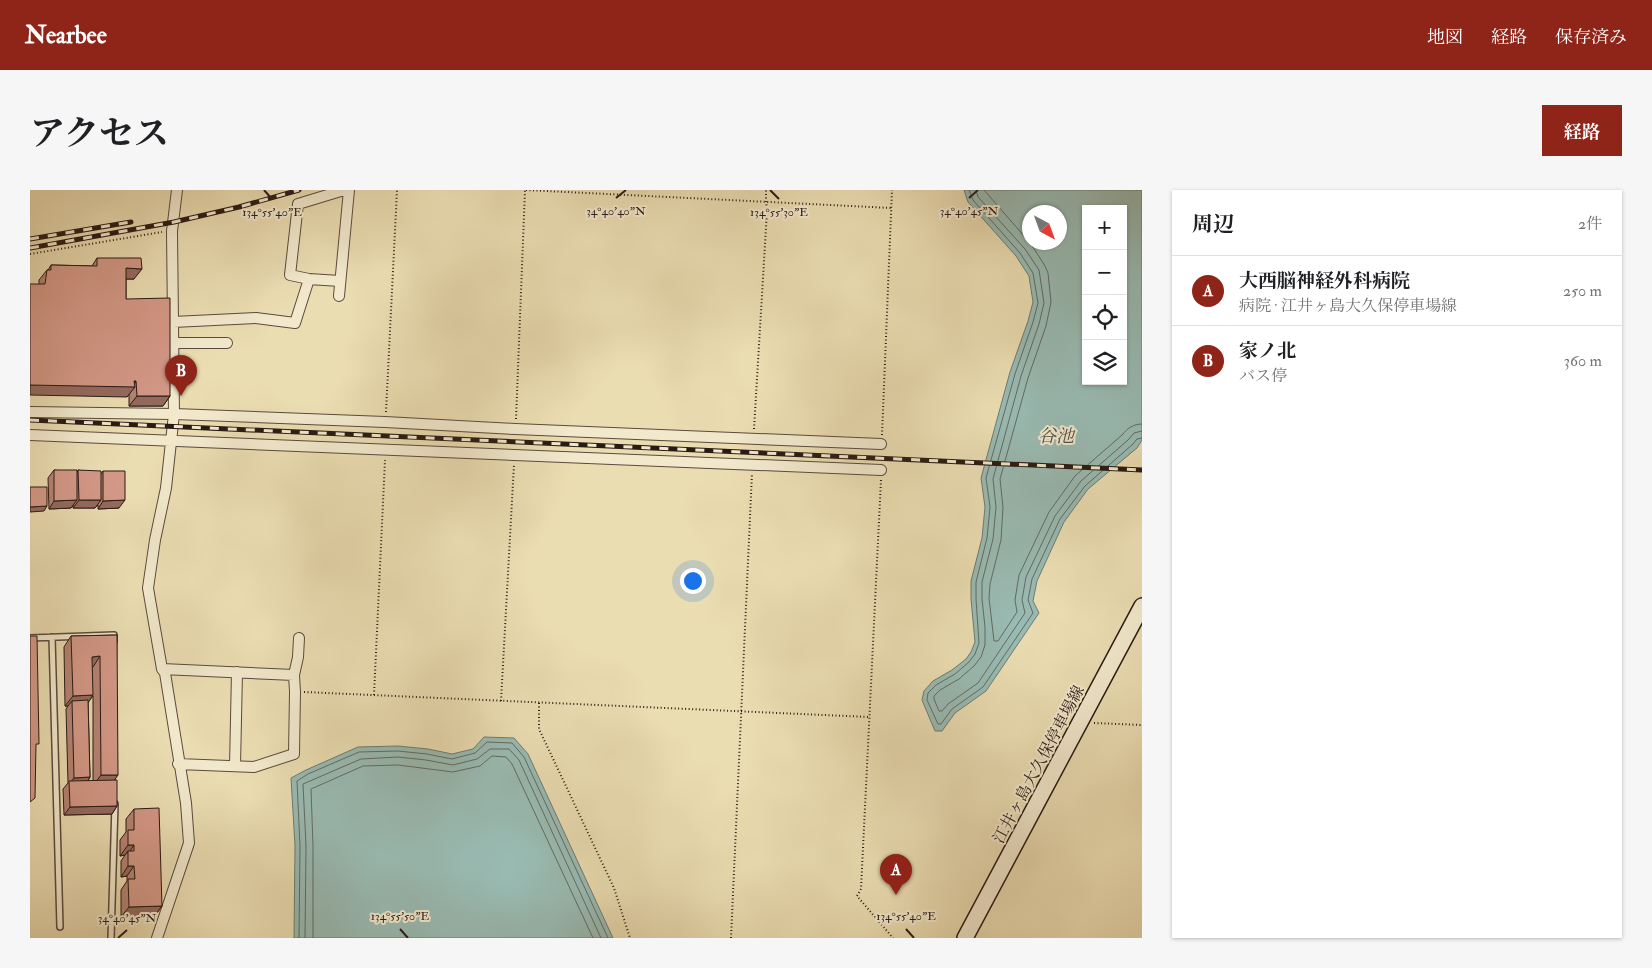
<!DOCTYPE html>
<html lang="ja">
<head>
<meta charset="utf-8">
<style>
  :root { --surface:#fff; --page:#f6f6f6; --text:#202124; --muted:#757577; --line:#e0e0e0; --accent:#8f2418 }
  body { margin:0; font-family:"IM FELL Double Pica","Noto Serif JP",serif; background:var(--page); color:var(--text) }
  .controls { position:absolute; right:15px; top:15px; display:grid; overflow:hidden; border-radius:0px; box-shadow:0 1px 4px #0004 }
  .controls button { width:45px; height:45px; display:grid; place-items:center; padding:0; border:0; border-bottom:1px solid var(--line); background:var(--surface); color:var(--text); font:25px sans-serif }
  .compass { position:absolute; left:992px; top:15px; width:45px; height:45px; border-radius:50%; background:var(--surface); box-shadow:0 1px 4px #0004; rotate:139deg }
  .you { position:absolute; left:662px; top:390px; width:18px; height:18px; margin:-12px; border:4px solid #fff; border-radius:50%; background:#1a73e8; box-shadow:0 0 0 8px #1a73e833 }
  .badge { display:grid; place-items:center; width:32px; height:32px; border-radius:50%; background:var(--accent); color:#fff; font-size:16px; font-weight:700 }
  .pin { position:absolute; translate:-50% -41px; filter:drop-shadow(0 1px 2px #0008) }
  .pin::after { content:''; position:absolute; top:26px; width:18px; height:15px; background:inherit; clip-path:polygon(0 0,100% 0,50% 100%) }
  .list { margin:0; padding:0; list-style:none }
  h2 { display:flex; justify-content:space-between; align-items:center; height:65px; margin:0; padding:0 20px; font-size:21px }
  h2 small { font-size:16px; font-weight:400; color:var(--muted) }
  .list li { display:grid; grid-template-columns:32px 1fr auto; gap:15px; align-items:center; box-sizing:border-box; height:70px; padding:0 20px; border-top:1px solid var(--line) }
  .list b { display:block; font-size:19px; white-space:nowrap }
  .list p { margin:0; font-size:16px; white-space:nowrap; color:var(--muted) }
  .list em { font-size:16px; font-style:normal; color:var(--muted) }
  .icon { flex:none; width:28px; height:28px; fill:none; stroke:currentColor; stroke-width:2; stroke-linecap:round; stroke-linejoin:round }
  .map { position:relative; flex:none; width:1112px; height:748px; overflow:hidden; border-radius:0px }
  header { display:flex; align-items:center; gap:30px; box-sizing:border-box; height:70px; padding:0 25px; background:var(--accent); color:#fff }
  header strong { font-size:24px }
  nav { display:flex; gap:28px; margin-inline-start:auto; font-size:18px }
  .intro { display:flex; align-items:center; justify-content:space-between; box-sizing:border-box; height:120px; padding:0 30px }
  h1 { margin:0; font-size:35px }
  .button { padding:12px 22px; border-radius:0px; background:var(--accent); color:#fff; font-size:18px; font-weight:700 }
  main { display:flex; gap:30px; padding:0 30px }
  aside { flex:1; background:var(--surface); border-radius:0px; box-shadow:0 1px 4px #0004 }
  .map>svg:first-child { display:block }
  .water { fill:#99bbb3; stroke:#6c7b73; fill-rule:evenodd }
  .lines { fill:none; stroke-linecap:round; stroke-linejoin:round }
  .shore { stroke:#616a64; stroke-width:1 }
  .service-casing { stroke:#5a4b3c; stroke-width:8 }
  .minor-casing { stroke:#5a4b3c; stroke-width:12 }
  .secondary-casing { stroke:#291a14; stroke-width:18 }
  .path { stroke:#291a14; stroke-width:2; stroke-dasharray:1 2.5; stroke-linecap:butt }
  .service { stroke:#f2e9cd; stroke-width:5 }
  .minor { stroke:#f2e9cd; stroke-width:10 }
  .secondary { stroke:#f2e9cd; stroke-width:15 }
  .rail-casing { stroke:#291a14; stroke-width:5 }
  .rail { stroke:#f2e9cd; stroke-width:3; stroke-dasharray:9; stroke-linecap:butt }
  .wall { fill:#b58373; stroke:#291a14; fill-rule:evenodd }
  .shaded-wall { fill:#946a5e; stroke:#291a14 }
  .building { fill:#d39886; stroke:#291a14 }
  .ticks { fill:none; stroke:#291a14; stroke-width:2 }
  .labels { text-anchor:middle; stroke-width:4; stroke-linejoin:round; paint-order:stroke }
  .street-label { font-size:16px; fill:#291a14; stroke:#f2e9cd }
  .water-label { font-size:18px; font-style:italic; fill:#50524c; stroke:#f2e9cd }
  .ticks-label { font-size:12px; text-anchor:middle; fill:#291a14; stroke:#f2e9cd; stroke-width:4; stroke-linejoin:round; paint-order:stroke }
</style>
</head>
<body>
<header>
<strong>Nearbee</strong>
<nav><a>地図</a><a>経路</a><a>保存済み</a></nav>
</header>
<div class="intro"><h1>アクセス</h1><a class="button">経路</a></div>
<main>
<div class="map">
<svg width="1112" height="748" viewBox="0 0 1112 748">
  <rect width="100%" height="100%" fill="#ebddb2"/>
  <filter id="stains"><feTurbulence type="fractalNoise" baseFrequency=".004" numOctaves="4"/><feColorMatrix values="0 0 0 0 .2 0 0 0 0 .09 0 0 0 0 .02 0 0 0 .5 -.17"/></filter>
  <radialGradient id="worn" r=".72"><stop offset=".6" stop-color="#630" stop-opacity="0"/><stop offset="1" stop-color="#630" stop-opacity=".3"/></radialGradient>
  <path class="water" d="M934,0H1112V250L1107,258L1058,299L1034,332L1007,391L1003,411L1009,423L956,501L925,523L912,541H905L892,510L894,501L903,491L922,480L936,469L941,462L945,452L941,409V391L952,348L955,317L951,288L980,182L998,131L1003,112L999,86L986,66L938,12ZM1056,19H1093V191H1056ZM999,22H1030V52H999Z
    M454,547L484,548L498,564L583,748H264L265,656L261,588L276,580L328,557L368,556L398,559L422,564L443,559Z"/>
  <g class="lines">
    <path class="shore" d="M939,0L943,10L990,63L1003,83L1008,113L1003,132L985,184L956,288L960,317L957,348L946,392V409L949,453L945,464L939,472L925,484L906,495L898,503L897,510L908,534H911L922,519L953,497L1003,423L998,410L1002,389L1030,329L1055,296L1103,254L1107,249L1112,248
      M946,0L948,7L995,59L1009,80L1014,113L1009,134L991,186L963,289L966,317L963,349L952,392V409L955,437V455L951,467L944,476L929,489L910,500L904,506V509L909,521H912L918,514L948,493L995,423L992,410L996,387L1025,326L1051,291L1098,250L1104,243L1112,241
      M954,0L1001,54L1015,76L1018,83L1021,112L1016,136L998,188L970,289L973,317L971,350L960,394L959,408L964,451H968L987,422L985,410L989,385L1019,322L1045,286L1092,245C1098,238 1103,234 1112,234
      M269,748L270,656L267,591L278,584L329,562L368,561L397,564L422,569L445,563L457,552L482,553L494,567L578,748
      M275,748L276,656L273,594L331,569L368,567L396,570L423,575L447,569L460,559H479L489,570L571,748
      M283,748V656L281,599L333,576L368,575L423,582L450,576L462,566L476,567L482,574L563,748"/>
    <g class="service-casing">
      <path id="service" d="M22,447L30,737
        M0,448L84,445V451
        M81,748L85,614"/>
    </g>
    <g class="minor-casing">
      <path id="minor" d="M310,91L279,89L260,85L268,14L314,0
        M309,106L319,0
        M143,132L226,128L265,133L279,89
        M143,153H197
        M0,222L144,224L355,232L485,239L851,254
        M0,245L851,280
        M132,479L264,485L265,502L264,564L224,577L148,574
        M264,485L268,467L269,448
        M205,576L207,482
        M127,748L159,653L156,613L135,483L132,479L118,398L125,350L136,298L144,224L142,41L147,0"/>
    </g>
    <g class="secondary-casing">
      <path id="secondary" d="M935,748L1112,416"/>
    </g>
    <path class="path" d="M496,0L861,18
      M0,64L132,42
      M356,222L367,0
      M486,229L495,0
      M724,239L737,21L736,11V0
      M852,245L862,0
      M851,290L831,699L827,706L863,748
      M274,502L839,527
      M344,505L355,270
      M471,511L484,274
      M509,513V539L584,698L600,748
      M1064,533L1112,535
      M701,748L722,283"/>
    <use href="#service" class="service"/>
    <use href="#minor" class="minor"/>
    <use href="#secondary" class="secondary"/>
    <g class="rail-casing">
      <path id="rail" d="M0,49L101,32
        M0,58L144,32L209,17L269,0
        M0,230L1112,280"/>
    </g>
    <use href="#rail" class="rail"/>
  </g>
  <path class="wall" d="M67,68L104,89H96V109L140,206L133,216H99V204L97,207L9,94V90L17,80H18L21,75L62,76Z
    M24,280L47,283L48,280L71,284L73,281L89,318L68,319V315L65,318H43V315L41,318L19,319L18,288Z
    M87,445L85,590L87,616L82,624L34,625L33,599L38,593L36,519L38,516H35L34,457L41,446ZM63,506V591H58L60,587L58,512Z
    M104,619L132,716L124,727H91V700L97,691V686L91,687V671L95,665L90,666V650L96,642V629Z"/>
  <path class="shaded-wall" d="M96,78L112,79L104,89H89Z
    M106,191L103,197H105L97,207L0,205V195Z
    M107,206H140L133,216H99Z
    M47,310L41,318L19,319L24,311Z
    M49,310H71L65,318H43Z
    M95,310L89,318L68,319L73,311Z
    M17,316L14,321L0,322V317Z
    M70,466L63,477H54L62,467Z
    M63,505L56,516L42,511L38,516H35L43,506Z
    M71,585H88L81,595L63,596Z
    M60,587L55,595L39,594L44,588Z
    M87,616L82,624L34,625L40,617Z
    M98,655H104L98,664V661L95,665L90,666Z
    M98,676H104L97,686L91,687Z
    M132,716L124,727H91L99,717Z"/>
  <path class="building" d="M67,68H111L112,79L96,78V109L140,108V206H107L106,191H104L105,197L0,195V94H15L17,80H21V75L67,76Z
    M24,280H47V310L24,311Z
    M48,280L71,281V310H49Z
    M73,281H95V310L73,311Z
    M0,297H17V316L0,317Z
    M87,445L88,585H71L70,466L62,467L63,505L43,506L41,446Z
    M0,446H7L9,554H6L5,608L0,612Z
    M58,510L60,587L44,588L42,511Z
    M87,590V616L40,617L39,591Z
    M129,618L132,716L99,717L98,689H105L104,676H98V661H104V655H98V640H104V619Z"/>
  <path class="ticks" d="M234,0L242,9M740,0L749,9M586,8L596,0M939,8L948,0M370,739L378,748M876,739L884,748M88,748L97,740"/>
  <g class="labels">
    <g class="street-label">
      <text transform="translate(1008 574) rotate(-62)" y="6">江井ヶ島大久保停車場線</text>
    </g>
    <g class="water-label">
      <text x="1026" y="252">谷池</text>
    </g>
  </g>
  <g class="ticks-label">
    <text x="586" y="25">34°40'40"N</text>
    <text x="939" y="25">34°40'45"N</text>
    <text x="242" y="26">134°55'40"E</text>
    <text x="749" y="26">134°55'30"E</text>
    <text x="370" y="730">134°55'50"E</text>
    <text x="876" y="730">134°55'40"E</text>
    <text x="97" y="732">34°40'45"N</text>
  </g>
  <rect width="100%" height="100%" filter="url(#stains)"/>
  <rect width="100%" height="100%" fill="url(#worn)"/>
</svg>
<div class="controls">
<button>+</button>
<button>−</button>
<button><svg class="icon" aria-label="locate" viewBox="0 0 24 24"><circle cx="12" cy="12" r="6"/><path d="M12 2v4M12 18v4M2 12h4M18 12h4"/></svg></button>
<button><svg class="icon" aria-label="layers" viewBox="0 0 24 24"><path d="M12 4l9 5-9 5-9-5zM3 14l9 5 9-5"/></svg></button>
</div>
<svg class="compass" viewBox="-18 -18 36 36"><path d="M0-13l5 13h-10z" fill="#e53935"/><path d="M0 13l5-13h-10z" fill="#757577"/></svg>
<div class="you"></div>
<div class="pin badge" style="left:866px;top:705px">A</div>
<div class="pin badge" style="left:151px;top:206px">B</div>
</div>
<aside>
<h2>周辺<small>2件</small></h2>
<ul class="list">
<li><span class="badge">A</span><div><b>大西脳神経外科病院</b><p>病院 · 江井ヶ島大久保停車場線</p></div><em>250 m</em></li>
<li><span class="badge">B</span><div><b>家ノ北</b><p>バス停</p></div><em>360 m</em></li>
</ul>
</aside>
</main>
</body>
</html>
